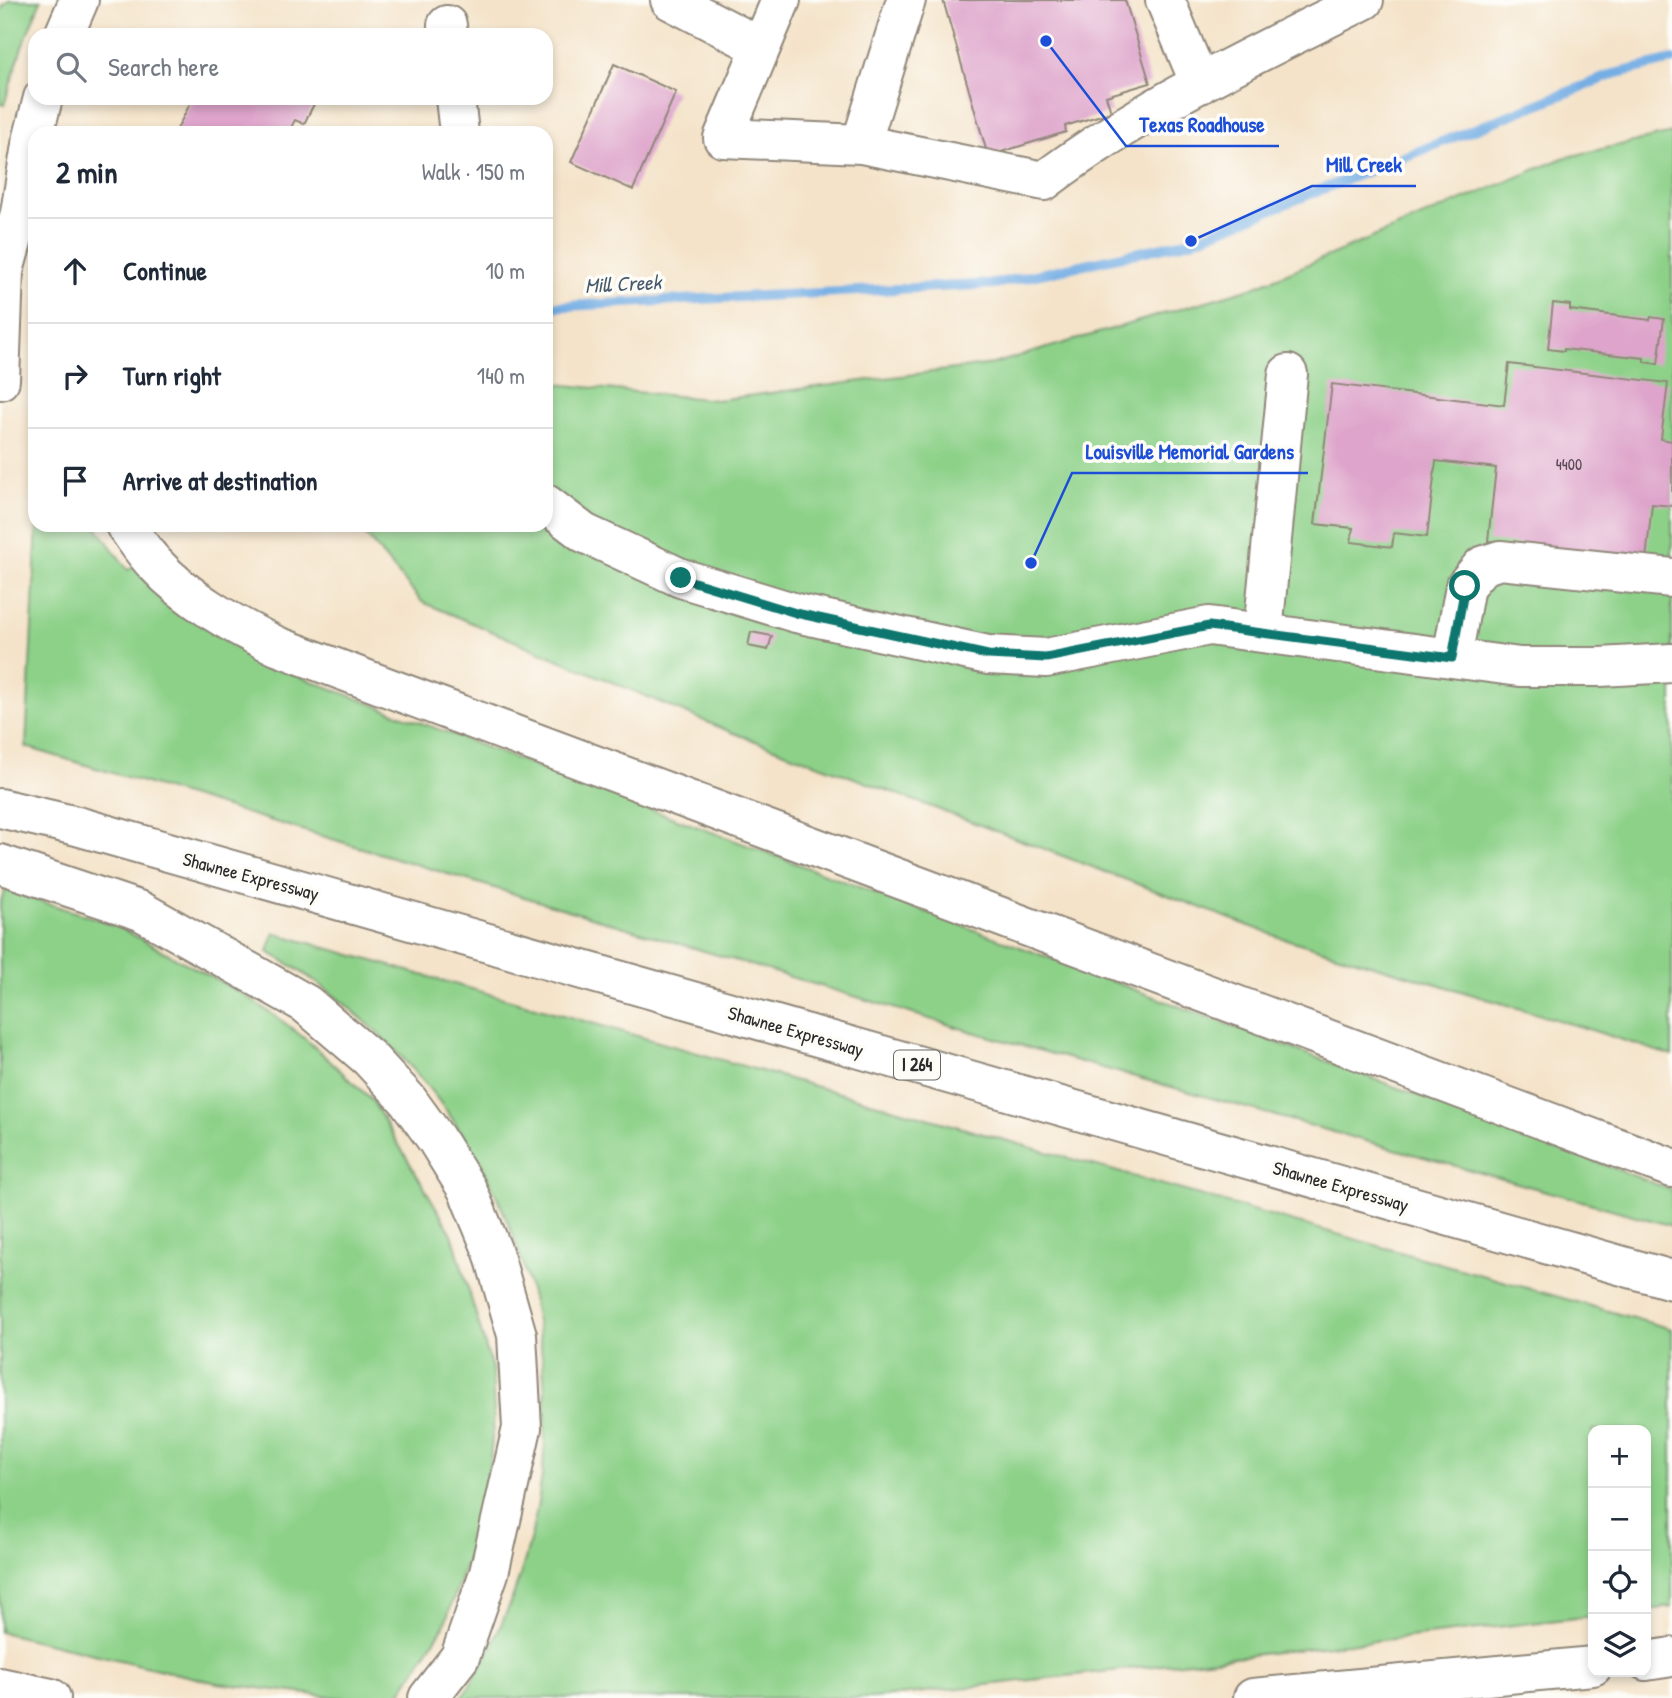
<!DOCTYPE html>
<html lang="en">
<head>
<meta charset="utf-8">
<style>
  :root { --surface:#fff; --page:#f2f2f3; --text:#1f2937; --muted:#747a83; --line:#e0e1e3 }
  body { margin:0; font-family:"Patrick Hand",sans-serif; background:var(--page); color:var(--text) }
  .controls { position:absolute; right:21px; bottom:21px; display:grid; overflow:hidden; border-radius:14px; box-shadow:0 4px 10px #0003 }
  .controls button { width:63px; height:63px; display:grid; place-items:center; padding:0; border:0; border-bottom:2px solid var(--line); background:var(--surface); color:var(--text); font:35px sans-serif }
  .stop { position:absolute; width:21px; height:21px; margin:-16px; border:5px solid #0f766e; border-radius:50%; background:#fff }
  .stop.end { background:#0f766e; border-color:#fff; box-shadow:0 2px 7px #0008 }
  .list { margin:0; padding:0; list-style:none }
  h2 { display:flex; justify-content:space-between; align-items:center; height:91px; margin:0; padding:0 28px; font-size:30px }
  h2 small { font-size:23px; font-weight:400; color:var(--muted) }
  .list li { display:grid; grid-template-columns:46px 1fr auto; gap:21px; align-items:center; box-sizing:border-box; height:105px; padding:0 28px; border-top:2px solid var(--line) }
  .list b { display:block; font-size:26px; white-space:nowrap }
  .list em { font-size:23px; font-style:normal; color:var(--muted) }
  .icon { flex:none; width:38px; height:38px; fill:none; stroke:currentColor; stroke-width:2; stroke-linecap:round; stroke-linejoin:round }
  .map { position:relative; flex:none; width:1672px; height:1698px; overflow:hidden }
  .search { position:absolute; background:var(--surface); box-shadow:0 4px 10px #0003; left:28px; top:28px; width:525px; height:77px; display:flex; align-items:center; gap:18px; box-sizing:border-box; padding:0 24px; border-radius:21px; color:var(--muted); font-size:26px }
  .panel { position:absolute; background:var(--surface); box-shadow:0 4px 10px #0003; left:28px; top:126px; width:525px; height:406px; border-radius:21px }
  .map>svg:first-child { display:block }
  .green { fill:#8dd189; stroke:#5c7e5a; stroke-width:2 }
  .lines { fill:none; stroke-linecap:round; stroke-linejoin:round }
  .stream { stroke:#74aee4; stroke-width:10 }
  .building { fill:#dea4cb }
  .minor-casing { stroke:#90877a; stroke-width:42 }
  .highway-casing { stroke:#90877a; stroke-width:42 }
  .minor { stroke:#fff; stroke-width:38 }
  .highway { stroke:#fff; stroke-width:38 }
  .route { stroke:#0f766e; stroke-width:9 }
  .labels { text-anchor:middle; stroke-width:7; stroke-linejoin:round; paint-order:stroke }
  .number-label { font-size:16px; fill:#584953 }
  .shield { fill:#fdfcf7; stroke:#6a6a68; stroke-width:2 }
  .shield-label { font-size:18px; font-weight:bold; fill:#2b2b2b }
  .street-label { font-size:19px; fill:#2b2b2b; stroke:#fdfcf7 }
  .water-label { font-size:21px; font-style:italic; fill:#45596c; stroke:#fdfcf7 }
  .leader { fill:none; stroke:#1d4ed8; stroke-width:2.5 }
  .callout-dot { fill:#1d4ed8; stroke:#fdfcf7; stroke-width:2.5 }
  .callout-label { font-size:21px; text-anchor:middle; font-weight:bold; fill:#1d4ed8; stroke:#fdfcf7; stroke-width:7; stroke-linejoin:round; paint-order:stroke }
</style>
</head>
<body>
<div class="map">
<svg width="1672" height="1698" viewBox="0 0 1672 1698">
  <rect width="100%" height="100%" fill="#fdfcf7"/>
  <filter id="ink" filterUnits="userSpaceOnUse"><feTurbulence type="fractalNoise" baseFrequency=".0143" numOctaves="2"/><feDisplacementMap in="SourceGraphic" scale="14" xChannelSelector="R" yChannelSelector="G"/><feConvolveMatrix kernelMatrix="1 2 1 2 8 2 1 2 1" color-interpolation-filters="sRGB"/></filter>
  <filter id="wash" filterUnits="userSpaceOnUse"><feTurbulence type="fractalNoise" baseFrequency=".00686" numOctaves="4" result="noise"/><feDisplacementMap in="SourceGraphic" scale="28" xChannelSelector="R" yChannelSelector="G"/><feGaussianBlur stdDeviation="1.57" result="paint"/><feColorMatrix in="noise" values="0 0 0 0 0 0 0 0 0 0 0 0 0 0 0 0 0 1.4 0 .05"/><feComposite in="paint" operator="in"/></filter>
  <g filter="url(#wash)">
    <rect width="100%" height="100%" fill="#f4e3c9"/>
    <path class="green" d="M9,0H41L22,47L4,105L0,104V10Z
      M1672,133V1056L1585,1028L1279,937L726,730L422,602L357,525H546V383L716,400L993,364L1251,288L1563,158Z
      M37,525H95L128,570L134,566L185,614L234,646L280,669L548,771L1672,1190V1226L973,1032L26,747Z
      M5,890L113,924L243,994L281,1020L309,1042L372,1100L452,1234L492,1369L494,1416L490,1461L472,1546L444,1626L397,1698H342L217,1683L0,1632V903Z
      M274,933L1672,1329V1607L1646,1610V1430H1593V1616L873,1698H462C595,1489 567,1225 394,1049C356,1011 315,977 268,952Z"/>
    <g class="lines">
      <path class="stream" d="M546,307L994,284L1191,241L1614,74L1672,60"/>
    </g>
    <g id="blocks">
      <path class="building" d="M943,0H1125L1150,83L1106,96L1111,112L1065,126L1066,132L988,156Z
        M614,64L676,92L633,190L571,162Z
        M193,98H221L226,100L227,98H317L304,124L295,120L288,133H175Z
        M1553,303L1570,305V310L1650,320L1651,317L1664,319L1658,364L1644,362V358L1564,349V351L1548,349Z
        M1509,364L1668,383L1661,439L1672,441V506L1652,504L1646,560L1488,541L1496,468L1436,461L1427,537L1394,533L1392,547L1351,542L1353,528L1315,524L1332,384L1504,405Z
        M751,632L772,636L768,650L748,646Z"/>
    </g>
  </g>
  <g filter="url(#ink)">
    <use href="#blocks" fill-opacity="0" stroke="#90877a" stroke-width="2"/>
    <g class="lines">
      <g class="minor-casing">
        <path id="minor" d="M670,0L761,47
          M781,0L723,138L861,144L1044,181C1142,107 1255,55 1364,0
          M1165,0L1200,84
          M447,25L448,35
          M455,98L459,133
          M861,144L906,0
          M546,504L584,533L681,578L796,613L988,655L1046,658L1209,626L1520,667H1600L1672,663
          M1263,632L1288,374
          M1452,658L1465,586L1482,566L1500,560L1672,578"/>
      </g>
      <g class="highway-casing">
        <path id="highway" d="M64,35L79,0
          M0,380L4,271L20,213L31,145L43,98
          M125,525C135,538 144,553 155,564C188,600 234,625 277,646L1672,1168
          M0,808L77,826L1672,1280
          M0,864L141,911L306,1004L369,1058L407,1099L436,1139L467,1189L493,1252L517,1335L522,1428L489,1573L460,1657L428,1698
          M1646,1661L1672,1657
          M0,1687L51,1698
          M1253,1698L1593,1666"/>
      </g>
      <use href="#minor" class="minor"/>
      <use href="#highway" class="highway"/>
    </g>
  </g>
  <g class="lines" filter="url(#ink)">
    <path class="route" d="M681,578L796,613L988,655L1046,658L1209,626L1452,658L1465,586"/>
  </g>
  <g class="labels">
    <g class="number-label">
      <text x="1569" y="470">4400</text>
    </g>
    <rect class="shield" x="894" y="1050.5" width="46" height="29" rx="5"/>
    <g class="shield-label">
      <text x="917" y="1071">I 264</text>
    </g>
    <g class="street-label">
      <text transform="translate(251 876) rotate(15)" y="7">Shawnee Expressway</text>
      <text transform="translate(796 1031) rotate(16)" y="7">Shawnee Expressway</text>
      <text transform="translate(1341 1186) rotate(16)" y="7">Shawnee Expressway</text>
    </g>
    <g class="water-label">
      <text transform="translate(623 284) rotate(-3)" y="7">Mill Creek</text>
    </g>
  </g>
  <path class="leader" d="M1046 41L1126 146H1279M1191 241L1312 186H1416M1031 563L1072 473H1308"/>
  <g class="callout-dot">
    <circle cx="1046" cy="41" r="7"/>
    <circle cx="1191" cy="241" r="7"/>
    <circle cx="1031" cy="563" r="7"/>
  </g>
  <g class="callout-label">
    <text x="1202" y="132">Texas Roadhouse</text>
    <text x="1364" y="172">Mill Creek</text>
    <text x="1190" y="459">Louisville Memorial Gardens</text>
  </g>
</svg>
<div class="controls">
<button>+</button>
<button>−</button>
<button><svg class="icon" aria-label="locate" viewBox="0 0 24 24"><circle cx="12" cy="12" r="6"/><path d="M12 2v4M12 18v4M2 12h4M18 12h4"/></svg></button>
<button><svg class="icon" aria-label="layers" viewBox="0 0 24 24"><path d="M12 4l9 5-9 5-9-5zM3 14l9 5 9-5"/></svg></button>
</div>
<div class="stop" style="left:1465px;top:586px"></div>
<div class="stop end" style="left:681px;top:578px"></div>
<div class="search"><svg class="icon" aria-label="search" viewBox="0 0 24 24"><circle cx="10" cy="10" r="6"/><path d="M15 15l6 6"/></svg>Search here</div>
<section class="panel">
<h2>2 min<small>Walk · 150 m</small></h2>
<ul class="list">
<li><svg class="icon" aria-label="ahead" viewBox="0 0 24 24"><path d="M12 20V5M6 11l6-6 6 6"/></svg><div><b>Continue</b></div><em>10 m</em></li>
<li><svg class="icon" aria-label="right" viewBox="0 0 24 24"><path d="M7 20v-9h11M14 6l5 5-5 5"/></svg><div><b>Turn right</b></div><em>140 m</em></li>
<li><svg class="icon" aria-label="arrive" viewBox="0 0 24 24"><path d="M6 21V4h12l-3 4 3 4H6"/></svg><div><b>Arrive at destination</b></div></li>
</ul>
</section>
</div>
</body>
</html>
